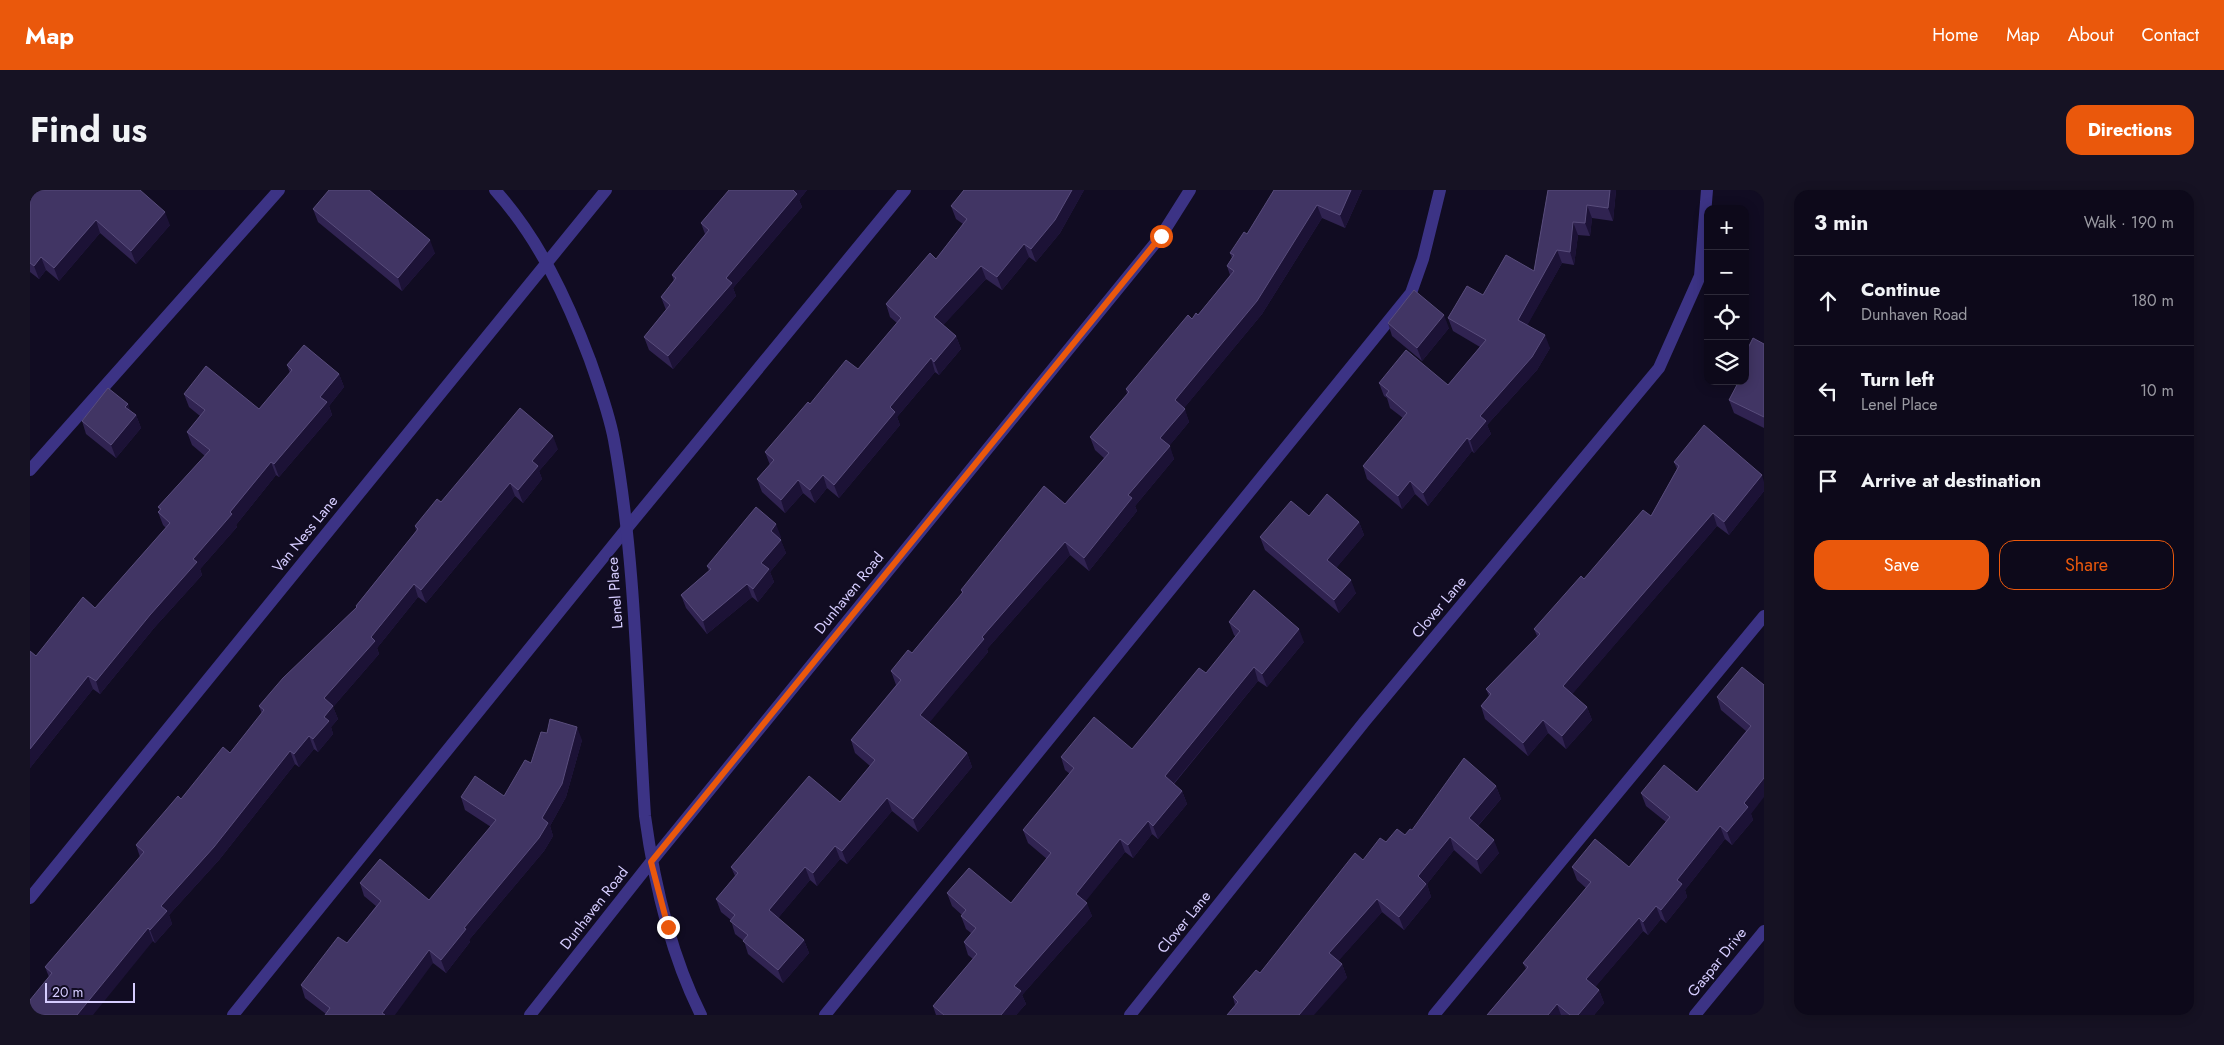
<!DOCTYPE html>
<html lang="en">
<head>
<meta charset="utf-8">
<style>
  :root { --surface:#0d091a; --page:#161223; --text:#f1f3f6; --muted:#9a9aa2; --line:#2d2a39; --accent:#ea580c }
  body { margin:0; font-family:Jost,sans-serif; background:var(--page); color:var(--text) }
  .controls { position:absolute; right:15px; top:15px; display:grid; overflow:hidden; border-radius:10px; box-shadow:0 2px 12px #0003 }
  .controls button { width:45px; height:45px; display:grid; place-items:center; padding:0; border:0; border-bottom:1px solid var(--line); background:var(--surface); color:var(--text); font:25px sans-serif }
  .scale { position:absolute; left:15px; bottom:12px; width:90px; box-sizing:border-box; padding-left:5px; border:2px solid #d6cdff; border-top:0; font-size:14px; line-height:18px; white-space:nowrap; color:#d6cdff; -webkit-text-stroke:4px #110c22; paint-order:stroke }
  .stop { position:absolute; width:15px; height:15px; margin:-11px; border:4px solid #ea580c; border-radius:50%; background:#fff }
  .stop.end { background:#ea580c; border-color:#fff; box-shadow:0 1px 5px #0008 }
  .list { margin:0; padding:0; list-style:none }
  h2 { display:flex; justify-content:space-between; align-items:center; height:65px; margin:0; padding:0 20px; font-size:21px }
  h2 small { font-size:16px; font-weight:400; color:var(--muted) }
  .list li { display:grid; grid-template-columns:32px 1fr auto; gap:15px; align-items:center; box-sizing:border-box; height:90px; padding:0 20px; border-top:1px solid var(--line) }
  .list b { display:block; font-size:19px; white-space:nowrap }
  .list p { margin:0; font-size:16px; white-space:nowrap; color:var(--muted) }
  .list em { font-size:16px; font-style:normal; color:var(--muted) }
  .actions { display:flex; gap:10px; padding:15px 20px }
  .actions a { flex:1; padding:11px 0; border:1px solid var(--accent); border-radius:15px; text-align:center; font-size:18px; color:var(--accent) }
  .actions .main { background:var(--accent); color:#fff }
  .icon { flex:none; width:28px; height:28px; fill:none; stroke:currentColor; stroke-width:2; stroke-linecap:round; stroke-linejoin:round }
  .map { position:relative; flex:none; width:1734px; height:825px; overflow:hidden; border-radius:15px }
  header { display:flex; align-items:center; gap:30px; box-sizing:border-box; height:70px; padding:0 25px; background:var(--accent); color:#fff }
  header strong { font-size:24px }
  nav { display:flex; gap:28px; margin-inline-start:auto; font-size:18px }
  .intro { display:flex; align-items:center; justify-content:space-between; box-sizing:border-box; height:120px; padding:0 30px }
  h1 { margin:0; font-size:35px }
  .button { padding:12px 22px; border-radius:15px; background:var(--accent); color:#fff; font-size:18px; font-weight:700 }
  main { display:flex; gap:30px; padding:0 30px }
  aside { flex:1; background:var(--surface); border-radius:15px; box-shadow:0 2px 12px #0003 }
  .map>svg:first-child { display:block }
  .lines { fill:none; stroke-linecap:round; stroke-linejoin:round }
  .service { stroke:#3c3385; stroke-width:12 }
  .minor { stroke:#3c3385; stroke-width:12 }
  .wall { fill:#302351 }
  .shaded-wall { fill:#1c1236 }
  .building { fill:#413564; stroke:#594d7c }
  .route { stroke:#ea580c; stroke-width:6 }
  .labels { text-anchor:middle; stroke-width:4; stroke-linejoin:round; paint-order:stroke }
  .street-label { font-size:15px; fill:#d6cdff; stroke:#110c22 }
</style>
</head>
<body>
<header>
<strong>Map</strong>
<nav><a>Home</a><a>Map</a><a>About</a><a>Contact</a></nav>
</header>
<div class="intro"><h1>Find us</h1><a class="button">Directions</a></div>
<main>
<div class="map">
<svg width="1734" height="825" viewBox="0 0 1734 825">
  <rect width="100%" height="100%" fill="#110c22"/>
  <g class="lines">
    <path class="service" d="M0,280L249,0
      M203,825L597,338L875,0
      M795,825L1381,103L1393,69L1410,0
      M1404,825L1734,426"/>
    <path class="minor" d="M465,0C509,49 537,109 560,170C569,196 579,223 584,250C606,371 607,502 615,626C624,692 641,765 671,825
      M0,708L576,0
      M500,825L621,672L1131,46L1160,0
      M1100,825L1335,531L1629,178L1670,86L1677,0
      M1665,825L1734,741"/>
  </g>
  <path class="wall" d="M0,0L140,35L106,74L70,43L29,91L16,80L9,89L0,82Z
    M699,0H777L769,10L772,17L703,98L706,106L643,179L619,160L614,147L636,120L631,107L644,91L642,85L675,44L671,33Z
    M934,0H1054L1030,43L1006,72L999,67L972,100L956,89L913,135L926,146L931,159L909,185L905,182L867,227L870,235L809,308L797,298L785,313L773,303L755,323L732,302L727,289L740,275L735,262L780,214L828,179L867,133L860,127L856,114L906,69L933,34L926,29L921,16Z
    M1332,0L1315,38L1292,28L1232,124L1154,218L1159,232L1139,256L1144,269L1105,316L1107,321L1059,381L1040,365L957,459L958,462L899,532L937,563L942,577L888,642L862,621L817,674L810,669L787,696L780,690L748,728L774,750L779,763L753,793L718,764L714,751L705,744L701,730L691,722L686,709L705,686L701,677L810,612L840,576L825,563L821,550L866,495L861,481L882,463L932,403L931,400L1035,314L1074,268L1065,260L1060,247L1097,204L1096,199L1162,129L1168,125L1200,85L1197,76L1202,68L1200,63L1217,44L1242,4Z
    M1518,0H1586L1583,31L1562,28L1560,46L1548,45L1544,75L1532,73L1497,135L1520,158L1507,180L1457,235L1461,244L1444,263L1442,261L1398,316L1385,304L1372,319L1337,289L1333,276L1373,228L1360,218L1357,208L1354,206L1349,193L1418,195L1450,157L1423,141L1418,128L1453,105L1504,81Z
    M283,19L405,63L372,101L288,32Z
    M1358,133L1419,138L1392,171L1362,146Z
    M1734,154V238L1704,223L1699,210Z
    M257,175L309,184L314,197L299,216L302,225L249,287L246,285L206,335L207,337L170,379L172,385L124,438L70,504L63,499L0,578V461L6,466L65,418L136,338L133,335L128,322L130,321L128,317L175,266L162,255L157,242L170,226L159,217L154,204L229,219L260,183Z
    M98,214L100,221L106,225L111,238L86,268L56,244L52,231Z
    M528,259L509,281L512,289L493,313L485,306L396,413L388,407L347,458L349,464L303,517L308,529L301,537L303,544L288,562L284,559L269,577L265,574L189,670L139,725L142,734L125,753L123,751L19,787L15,777L110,667L106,655L151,609L200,563L232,524L229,516L326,418V416L386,341L385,336L411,312Z
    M1644,272L1734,292V301L1699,345L1687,336L1542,504L1557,517L1562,530L1536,559L1518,543L1498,566L1455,529L1451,516L1459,506L1456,499L1507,446L1504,439L1621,326L1647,279Z
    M1329,332L1334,345L1306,378L1326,403L1309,423L1235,360L1230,347Z
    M751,347L750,349L756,363L740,382L744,392L728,412L722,407L677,444L656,418L651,405L679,381L677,376Z
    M1199,432L1274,452L1237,497L1228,491L1144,594L1152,601L1157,614L1128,649L1122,644L1103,668L1095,662L1055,711L1062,726L992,805L996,814L986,825H906L903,816L943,769L938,765L934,752L941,743L936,739L931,726L932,725L922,716L917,703L981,713L1017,669L998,653L993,640L1040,584L1035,580L1031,567L1102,559L1176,483L1206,447L1204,445Z
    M1734,495L1721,624L1723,630L1702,655L1695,649L1655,700L1657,707L1636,733L1631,729L1618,745L1613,741L1565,797L1569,800L1574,813L1564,825H1457L1496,779L1493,773L1556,698L1547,690L1542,677H1599L1636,632L1616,616L1611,603L1667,602L1716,541L1691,520L1687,507Z
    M517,543L552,550L536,607L520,636L523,646L514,661L439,750L440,752L416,783L403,773L296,824L275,808L271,795L317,753L346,716L334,706L330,693L399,710L461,637L435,620L431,607L474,606L501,573Z
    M1466,596L1471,609L1448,636L1469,663L1451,684L1424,660L1397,694L1401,707L1374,740L1352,722L1308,771L1312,774L1317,788L1205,815L1203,807L1230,783L1333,670L1356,652L1375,645L1382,640Z"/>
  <path class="shaded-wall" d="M762,0H777L769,10L772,17L703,98L706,106L643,179L638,166Z
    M1042,0H1054L1030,43L1006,72L1001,59Z
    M1321,0H1332L1315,38L1310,25Z
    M1580,0H1586L1583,31L1578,18Z
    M1287,15L1292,28L1232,124L1150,223L1145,210Z
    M1557,15L1562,28L1560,46L1555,33Z
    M135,22L140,35L106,74L101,61Z
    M66,30L70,43L29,91L24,78Z
    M1543,32L1548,45L1544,75L1540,62Z
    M400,50L405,63L372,101L368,88Z
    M994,54L999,67L972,100L967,87Z
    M1527,60L1532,73L1493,143L1488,130Z
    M11,67L16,80L9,89L4,76Z
    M951,76L956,89L909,140L904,127Z
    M1414,125L1419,138L1392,171L1387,158Z
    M1515,145L1520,158L1507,180L1457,235L1461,244L1444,263L1440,250L1450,226Z
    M926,146L931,159L909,185L904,172Z
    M901,168L905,182L867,227L870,235L809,308L804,295L860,217Z
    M309,184L314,197L299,216L302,225L249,287L244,274L290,207Z
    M98,214L103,227L95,217Z
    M1155,219L1159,232L1135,261L1130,248Z
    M106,225L111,238L86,268L81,255Z
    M523,246L528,259L509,281L512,289L493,313L488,300L502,271Z
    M1437,248L1442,261L1398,316L1393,303Z
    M1140,256L1144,269L1105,316L1107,321L1059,381L1054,368L1098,305Z
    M241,272L246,285L206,335L207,337L170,379L172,385L124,438L70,504L66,491L163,369Z
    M793,285L797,298L785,313L780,300Z
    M1732,285L1734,292V301L1699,345L1694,332Z
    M768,290L773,303L755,323L751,310Z
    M1380,291L1385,304L1372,319L1368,306Z
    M480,293L485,306L396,413L391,400Z
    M1683,323L1687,336L1538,509L1533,496Z
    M1329,332L1334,345L1302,383L1297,370Z
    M746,334L751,347L745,354L741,341Z
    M751,350L756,363L740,382L744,392L728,412L723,399L731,373Z
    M1035,352L1040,365L957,459L958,462L895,538L890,525L952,447Z
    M1321,390L1326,403L1309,423L1304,410Z
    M384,394L388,407L347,458L349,464L303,517L308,529L301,537L303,544L288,562L283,549L294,527V508L341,447Z
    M717,394L722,407L677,444L673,431Z
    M1269,439L1274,452L1237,497L1232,484Z
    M1224,477L1228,491L1139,599L1135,586Z
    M58,486L63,499L0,578V559Z
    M1557,517L1562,530L1536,559L1532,546Z
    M1513,530L1518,543L1498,566L1493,553Z
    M547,537L552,550L536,607L520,636L523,646L514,661L439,750L440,752L416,783L411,770L512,628Z
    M279,546L284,559L269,577L264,564Z
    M260,561L265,574L189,670L139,725L142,734L125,753L120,740L131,716Z
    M937,563L942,577L888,642L883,629Z
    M1734,588V607L1721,624L1723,630L1702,655L1697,642L1714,613Z
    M1466,596L1471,609L1443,641L1439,628Z
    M1152,601L1157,614L1128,649L1123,636Z
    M857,608L862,621L817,674L812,661Z
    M1118,631L1122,644L1103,668L1098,655Z
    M1690,636L1695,649L1655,700L1657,707L1636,733L1631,720L1647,690Z
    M1420,647L1424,660L1397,694L1401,707L1374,740L1369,727L1388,686Z
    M1090,649L1095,662L1051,717L1046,704Z
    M1464,650L1469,663L1451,684L1447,670Z
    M805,656L810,669L787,696L783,683Z
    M775,677L780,690L744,733L739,720Z
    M1347,709L1352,722L1304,776L1299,763Z
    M1057,713L1062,726L992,805L996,814L986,825H971L984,796Z
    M1626,716L1631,729L1618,745L1613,732Z
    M1609,728L1613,741L1561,802L1556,789Z
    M118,738L123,751L63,825H47Z
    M774,750L779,763L753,793L748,780Z
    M399,760L403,773L365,825H353L352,823Z
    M1312,774L1317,788L1284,825H1269Z
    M1569,800L1574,813L1564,825H1548Z
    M1527,814L1531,825H1518Z"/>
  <path class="building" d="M0,0H110L135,22L101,61L66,30L24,78L11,67L4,76L0,73Z
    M299,0H339L400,50L368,88L283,19Z
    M699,0H763L767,4L696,88L702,93L638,166L614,147L640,115L631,107L646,88L642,85L679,40L671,33Z
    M934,0H1042L1025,30L1001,59L994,54L967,87L951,76L904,127L926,146L904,172L901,168L860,217L865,222L804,295L793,285L780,300L768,290L751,310L727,289L744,270L735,262L778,212L780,214L816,170L828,179L871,128L856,114L900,63L906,69L937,29L921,16Z
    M1244,0H1321L1310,25L1287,15L1227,111L1145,210L1155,219L1130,248L1140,256L1098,305L1102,308L1054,368L1035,352L952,447L954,449L890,525L937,563L883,629L857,608L812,661L805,656L783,683L775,677L739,720L774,750L748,780L713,751L718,745L700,731L705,725L686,709L708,683L701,677L779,586L810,612L845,570L821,550L871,490L861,481L878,460L882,463L933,402L931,400L1014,296L1035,314L1079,263L1060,247L1099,202L1096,199L1158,125L1162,129L1166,123L1168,125L1204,81L1197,76L1204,65L1200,63L1214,42L1217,44Z
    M1518,0H1580L1578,18L1557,15L1555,33L1543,32L1540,62L1527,60L1488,130L1515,145L1502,167L1450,226L1456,231L1440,250L1437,248L1393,303L1380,291L1368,306L1333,276L1377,223L1356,205L1359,201L1349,193L1376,160L1418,195L1456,150L1418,128L1437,96L1453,105L1476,65L1504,81Z
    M1384,100L1414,125L1387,158L1358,133Z
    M1723,148L1734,154V227L1699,210L1709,191H1715V164Z
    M274,155L309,184L290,207L297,212L244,274L241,272L200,322L202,324L163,369L167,372L120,425L66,491L58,486L0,559V461L6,466L53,407L65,418L140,333L128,322L131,319L128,317L180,260L157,242L175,220L154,204L176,176L229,219L262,180L257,175Z
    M78,198L98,214L95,217L106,225L81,255L52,231Z
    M490,218L523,246L502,271L508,276L488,300L480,293L391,400L384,394L341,447L345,451L294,508L303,516L294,527L299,531L283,549L279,546L264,564L260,561L184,657L131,716L137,721L120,740L118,738L47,825H0V810L22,783L15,777L114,662L106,655L148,606L151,609L193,557L200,563L234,520L229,516L253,488L327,417L326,416L388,339L385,336L407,309L411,312Z
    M1674,235L1732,285L1694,332L1683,323L1533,496L1557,517L1532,546L1513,530L1493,553L1451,516L1461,504L1456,499L1510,444L1504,439L1551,386L1554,389L1613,320L1621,326L1649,276L1644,272Z
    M1297,304L1329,332L1297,370L1321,390L1304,410L1230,347L1261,311L1279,326Z
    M726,317L746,334L741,341L751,350L731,373L739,379L723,399L717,394L673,431L651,405L681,379L677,376Z
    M1224,400L1269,439L1232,484L1224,477L1135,586L1152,601L1123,636L1118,631L1098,655L1090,649L1046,704L1057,713L984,796L991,801L971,825H914L903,816L947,764L934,752L946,738L931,726L936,720L917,703L939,678L981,713L1021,663L993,640L1044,578L1031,567L1064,527L1102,559L1169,478L1176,483L1210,441L1199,432Z
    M1712,477L1734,495V588L1714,613L1718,617L1697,642L1690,636L1647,690L1652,694L1631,720L1626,716L1613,732L1609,728L1556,789L1569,800L1548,825H1540L1527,814L1518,825H1457L1498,777L1493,773L1561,692L1542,677L1565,649L1599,677L1640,627L1611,603L1634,575L1667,602L1721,536L1687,507Z
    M520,529L547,537L532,594L512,628L518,633L509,648L434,738L436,739L411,770L399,760L352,823L355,825H295L300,818L271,795L308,747L317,753L351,711L330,693L350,669L399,710L466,630L431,607L445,586L474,606L495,570L501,573L511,542L517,543Z
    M1434,568L1466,596L1439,628L1464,650L1447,670L1420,647L1388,686L1396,694L1369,727L1347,709L1299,763L1312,774L1269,825H1197L1208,812L1203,807L1226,780L1230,783L1325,663L1333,670L1350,648L1356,652L1367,639L1375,645L1380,639L1382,640Z"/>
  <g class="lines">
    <path class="route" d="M638,737L621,672L1131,46"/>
  </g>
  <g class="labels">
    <g class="street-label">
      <text transform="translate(275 344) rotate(-51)" y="5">Van Ness Lane</text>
      <text transform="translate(585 403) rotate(-94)" y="5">Lenel Place</text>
      <text transform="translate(819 403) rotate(-51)" y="5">Dunhaven Road</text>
      <text transform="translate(1409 417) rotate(-50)" y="5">Clover Lane</text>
      <text transform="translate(564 718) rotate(-52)" y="5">Dunhaven Road</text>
      <text transform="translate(1154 732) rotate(-51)" y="5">Clover Lane</text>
      <text transform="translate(1687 772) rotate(-51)" y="5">Gaspar Drive</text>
    </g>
  </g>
</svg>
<div class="controls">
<button>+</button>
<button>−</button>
<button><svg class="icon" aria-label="locate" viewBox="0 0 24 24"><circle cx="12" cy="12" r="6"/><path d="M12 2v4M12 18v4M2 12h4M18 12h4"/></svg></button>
<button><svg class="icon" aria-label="layers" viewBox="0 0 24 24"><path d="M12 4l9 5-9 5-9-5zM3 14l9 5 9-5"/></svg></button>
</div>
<div class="scale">20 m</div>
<div class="stop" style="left:1131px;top:46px"></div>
<div class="stop end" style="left:638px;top:737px"></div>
</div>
<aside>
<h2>3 min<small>Walk · 190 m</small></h2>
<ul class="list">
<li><svg class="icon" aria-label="ahead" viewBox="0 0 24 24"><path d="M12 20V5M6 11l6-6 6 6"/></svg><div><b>Continue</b><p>Dunhaven Road</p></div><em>180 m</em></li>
<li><svg class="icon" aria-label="left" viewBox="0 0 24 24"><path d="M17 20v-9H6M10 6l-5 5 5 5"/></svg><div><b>Turn left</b><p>Lenel Place</p></div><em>10 m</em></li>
<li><svg class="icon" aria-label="arrive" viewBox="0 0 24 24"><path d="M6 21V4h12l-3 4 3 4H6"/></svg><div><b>Arrive at destination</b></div></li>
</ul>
<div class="actions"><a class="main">Save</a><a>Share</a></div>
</aside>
</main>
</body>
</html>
